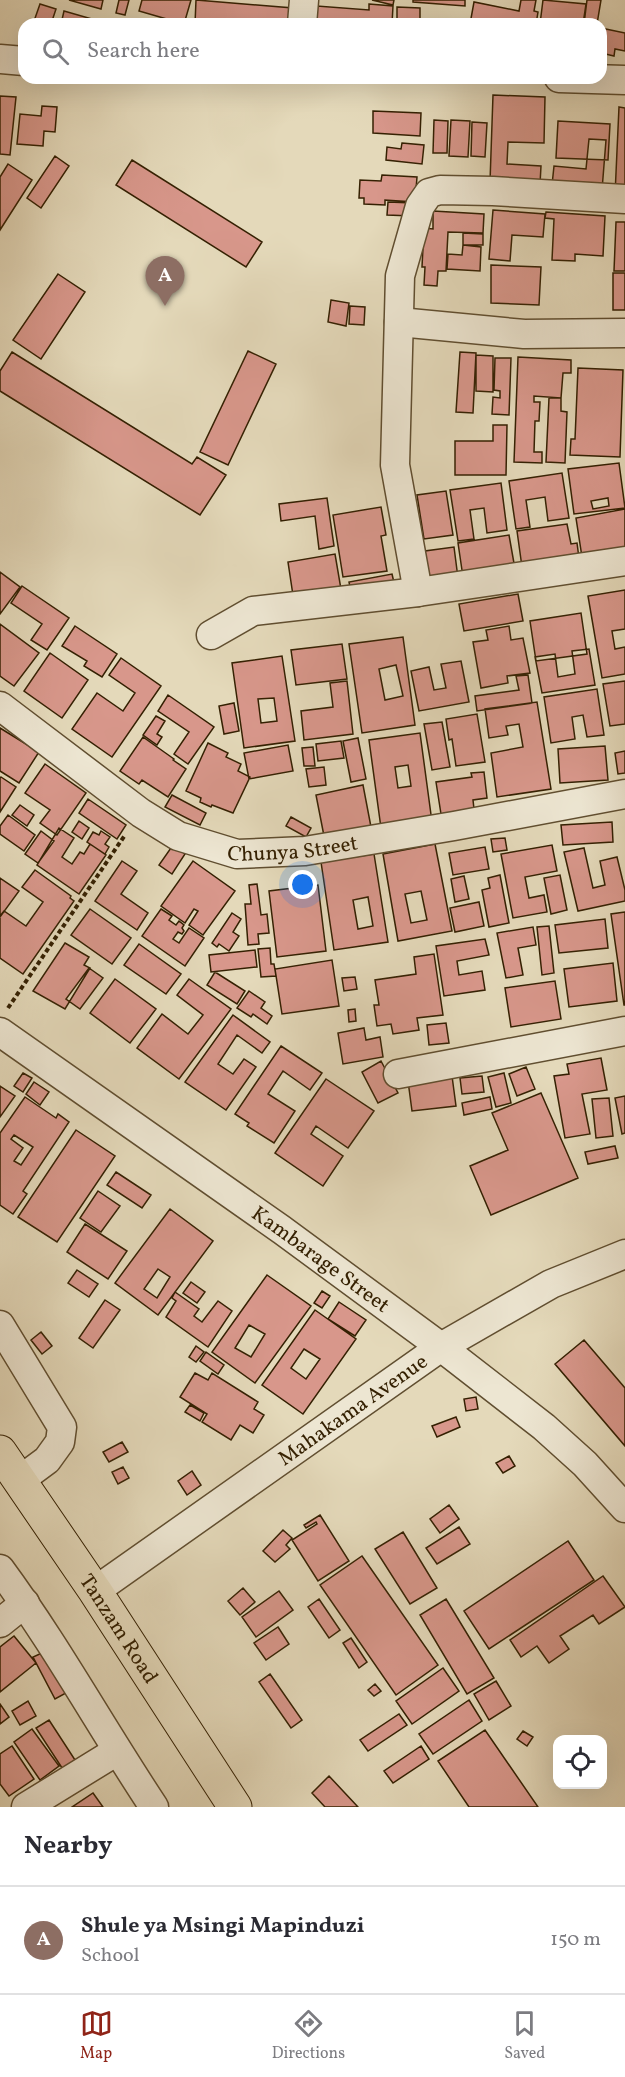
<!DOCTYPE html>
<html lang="en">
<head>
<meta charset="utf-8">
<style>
  :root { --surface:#fff; --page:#f7f7f7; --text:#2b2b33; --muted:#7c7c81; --line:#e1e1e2; --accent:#8f2418 }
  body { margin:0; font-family:Vollkorn,serif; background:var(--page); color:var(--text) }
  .controls { position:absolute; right:18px; bottom:18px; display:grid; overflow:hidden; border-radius:12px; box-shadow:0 6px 24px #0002 }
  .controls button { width:54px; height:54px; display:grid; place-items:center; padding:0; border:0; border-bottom:2px solid var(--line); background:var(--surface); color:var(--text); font:30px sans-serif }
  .you { position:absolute; left:303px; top:885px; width:21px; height:21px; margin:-15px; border:4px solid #fff; border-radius:50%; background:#1a73e8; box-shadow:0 0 0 9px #1a73e833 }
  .badge { display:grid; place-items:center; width:39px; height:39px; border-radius:50%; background:var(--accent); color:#fff; font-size:20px; font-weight:700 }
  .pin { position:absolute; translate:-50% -50px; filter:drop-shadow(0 2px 3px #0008) }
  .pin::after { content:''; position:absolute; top:32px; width:21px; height:18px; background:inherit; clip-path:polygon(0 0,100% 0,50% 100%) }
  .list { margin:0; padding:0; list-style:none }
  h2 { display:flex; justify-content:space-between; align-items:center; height:78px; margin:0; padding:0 24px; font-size:26px }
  h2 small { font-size:20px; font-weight:400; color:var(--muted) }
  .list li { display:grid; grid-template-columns:39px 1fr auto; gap:18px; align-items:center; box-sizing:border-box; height:108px; padding:0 24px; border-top:2px solid var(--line) }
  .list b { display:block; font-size:22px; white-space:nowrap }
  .list p { margin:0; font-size:20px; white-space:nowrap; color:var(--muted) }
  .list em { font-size:20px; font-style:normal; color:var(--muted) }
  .icon { flex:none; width:33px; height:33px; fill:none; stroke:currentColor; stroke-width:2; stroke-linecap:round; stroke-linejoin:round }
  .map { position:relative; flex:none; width:625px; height:1807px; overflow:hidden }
  .search { position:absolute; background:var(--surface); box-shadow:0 6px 24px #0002; left:18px; right:18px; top:18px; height:66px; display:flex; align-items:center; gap:15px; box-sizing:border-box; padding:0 21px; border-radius:18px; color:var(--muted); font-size:22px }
  .sheet { height:186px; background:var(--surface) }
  nav { display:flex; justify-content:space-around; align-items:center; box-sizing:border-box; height:84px; border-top:2px solid var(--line); background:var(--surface); font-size:16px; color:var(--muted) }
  nav a { display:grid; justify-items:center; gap:3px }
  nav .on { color:var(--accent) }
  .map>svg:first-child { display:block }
  .building { fill:#d8978b; stroke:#342002; stroke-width:1.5; fill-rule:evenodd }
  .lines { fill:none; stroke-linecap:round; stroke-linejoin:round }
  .minor-casing { stroke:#604e30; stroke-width:31 }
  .highway-casing { stroke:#342002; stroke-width:35 }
  .path { stroke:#342002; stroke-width:4; stroke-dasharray:4.5 3; stroke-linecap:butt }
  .minor { stroke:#ede6d2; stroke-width:28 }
  .highway { stroke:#e4d9ba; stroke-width:33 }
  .labels { text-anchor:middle; stroke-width:4.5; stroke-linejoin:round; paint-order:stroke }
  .street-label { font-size:21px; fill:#342002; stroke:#ede6d2 }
</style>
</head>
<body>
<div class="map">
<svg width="625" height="1807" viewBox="0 0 625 1807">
  <rect width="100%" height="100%" fill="#e4d9ba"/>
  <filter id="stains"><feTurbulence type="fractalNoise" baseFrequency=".00333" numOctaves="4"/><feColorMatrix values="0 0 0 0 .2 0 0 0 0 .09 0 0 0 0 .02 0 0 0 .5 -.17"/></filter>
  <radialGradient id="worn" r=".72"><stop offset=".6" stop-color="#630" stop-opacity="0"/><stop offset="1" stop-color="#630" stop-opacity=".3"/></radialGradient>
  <path class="building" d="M69,0H103L101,9Z
    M119,0H129L125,15L116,13Z
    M142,0H191L184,24L139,11Z
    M196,0L293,8L292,24H195Z
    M372,0H394L393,5Z
    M413,0H465V6L413,2Z
    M521,0H536L534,11L538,12L536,24H470L474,2L519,11Z
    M543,0L586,4L583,24H540Z
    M587,0H601L597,24H584Z
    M40,4L56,9L51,24H33Z
    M369,4L393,6L392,24H322V22H316L317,6L369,10Z
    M397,7L420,8V24H397Z
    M64,11L92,19L91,24H61Z
    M601,28L625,33V51L615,49L614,56L601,53Z
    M493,95L545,97L544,143L508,142L507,164L541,166L540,184L490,182Z
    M0,96L16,97L10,155L0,154Z
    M42,106L57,107L55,132L44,131L43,146L17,144L20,114L41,116Z
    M619,107L625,108V196L615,195Z
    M373,111L421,113L420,136L373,133Z
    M434,120L448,121L447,153H433Z
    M451,120L470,121L468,157L449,156Z
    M558,121L610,124L608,160L556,158Z
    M472,122L487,123L485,157L471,156Z
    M589,139L606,140L602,190L552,185L554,166L586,169Z
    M402,143L424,145L422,164L386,160L387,147L401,149Z
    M55,156L69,166L41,208L27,198Z
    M132,160L262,242L246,267L116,185Z
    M8,164L32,180L0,230V177Z
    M382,175L417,177L415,202L385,200V205L364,204V198H359L360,180L381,181Z
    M388,202L413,203L412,216L387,215Z
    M493,210L545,214L543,237L512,235L510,261L489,259Z
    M433,211L484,214L483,233L448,232L446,271H438L437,286L424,285L425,267H422L424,228L433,229Z
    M546,212L605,216L603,256L575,254V261L552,260L554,219L545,218Z
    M616,222H625V271H614Z
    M463,233L483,234V245H463Z
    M463,245L481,247L480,271L447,269L448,254L462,255Z
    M491,265L541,267L539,305L491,303Z
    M613,273H625V310H613Z
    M58,274L85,292L41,359L13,340Z
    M331,300L349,303L346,326L328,322Z
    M350,306L365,307L364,325L349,324Z
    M248,351L276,364L228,465L200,452Z
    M12,352L192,464L197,457L226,475L200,515L0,391V371Z
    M460,352L476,353L473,413L456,412Z
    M476,355L493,356V392L476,391Z
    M518,357L571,360V373H563L561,398L534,396V402H540L539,421H535L534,452H542V463L514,462Z
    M495,358H511L509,415L492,414L493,397L500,398V391L494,390Z
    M578,368L623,370L620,457L570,455L571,439H575Z
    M549,398H561V411L567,412L565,463L546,462Z
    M493,425H507L506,475H455V441H493Z
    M619,463L625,508L574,514L568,469ZM608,498L609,506L593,509L591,501Z
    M562,473L569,518L548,521L545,497L526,500L530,527L516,529L509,481Z
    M501,483L507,530L487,533L484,508L470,510L474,539L458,541L450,490Z
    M446,491L453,535L424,539L417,495Z
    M327,498L334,546L319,549L315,516L281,521L279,504Z
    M381,507L386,535L381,536L387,571L343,577L333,515Z
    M625,509V550L582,557L576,518Z
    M567,524L571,544L577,543L579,558L522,567L517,531Z
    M509,535L515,569L463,577L458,543Z
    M454,547L458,578L429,581L425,551Z
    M335,554L342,595L294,602L288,562Z
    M0,572L20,587L0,614Z
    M392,574L395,587L352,596L349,582Z
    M22,586L69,618L47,650L31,640L42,624L11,603Z
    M625,590V629L612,631L615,649L625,647V674L602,678L588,596Z
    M518,594L523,621L464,631L459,604Z
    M581,613L587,654L536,661L530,621Z
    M0,624L39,653L14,686L0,676Z
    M75,626L117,654L102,677L84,666L87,661L62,646Z
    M509,626L511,640L523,638L530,673L507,676L508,683L481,688L473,642L488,640L486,630Z
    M403,637L415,725L362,733L349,644ZM396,665L403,696L385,700L379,669Z
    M342,644L347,679L296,685L291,650Z
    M589,649L595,685L542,693L535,657L555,654L558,677L575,674L572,651Z
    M50,653L88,680L62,718L24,691Z
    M282,656L295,741L244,748L232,663ZM274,698L277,721L261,723L258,699Z
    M121,658L161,686L112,757L72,729L97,693L123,711L135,693L109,675Z
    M461,661L469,702L419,711L411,671L429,667L434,690L446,688L441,664Z
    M528,675L532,703L477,711L475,696L519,690L516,676Z
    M347,681L353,734L304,740L301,711L333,707L330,683Z
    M625,681V724L610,726L603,684Z
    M597,689L604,735L587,737L583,715L572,717L575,739L551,743L544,697Z
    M168,695L214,727L188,764L174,754L189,732L158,711Z
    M537,702L551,789L497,797L491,753L523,747L519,724L506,726L508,735L489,738L485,709Z
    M234,703L239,731L224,734L219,706Z
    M477,714L485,762L456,766L452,739L449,740L446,719Z
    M156,716L165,721L157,734L162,737L157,745L143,735Z
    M442,722L450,767L432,770L424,724Z
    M0,728L39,752L19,783L0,771Z
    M420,733L432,822L381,828L369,740ZM408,765L411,786L398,788L395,767Z
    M143,737L174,759L173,760L186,769L168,797L142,780L139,784L120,771Z
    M358,738L366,779L351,782L343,741Z
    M341,741L344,758L318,761L316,744Z
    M208,743L228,753L226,757L241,764L238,771L250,777L233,813L212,805L211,807L200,802L201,798L186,791Z
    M288,745L293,771L249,779L244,753Z
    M605,746L608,780L560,783L558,749Z
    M313,747L315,766H304L302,748Z
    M625,751V773L618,774L615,753Z
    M45,764L86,793L57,835L40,823L50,810L25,793Z
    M324,767L326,785L309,787L306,769Z
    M484,772L487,798L473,800L474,809L441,814L436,782L472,777L471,773Z
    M1,777L16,787L0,812V778Z
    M363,785L371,827L324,836L316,795Z
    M172,795L206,813L200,825L165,807Z
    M88,799L126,825L117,839L79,813Z
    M20,805L34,815L27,826L12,815Z
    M8,815L35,835L24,851L0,834V826Z
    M291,817L311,828L306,837L286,826Z
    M79,821L89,828L82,839L72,832Z
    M612,822L613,842L563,845L561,825Z
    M59,828L74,838L62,857L72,864L80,852L84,854L90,844L106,855L79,894L37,865Z
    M41,831L54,841L38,863L25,854Z
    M101,831L110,837L105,844L109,847L105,854L87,842L93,832L99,835Z
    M505,838L507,850L493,852L491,839Z
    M435,844L452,931L398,941L383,854ZM421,891L427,920L411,923L405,894Z
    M173,845L185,854L172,874L159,865Z
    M552,845L557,871L525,877L529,898L544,895L547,912L513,918L501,854Z
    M485,847L489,869L453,875L449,853Z
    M584,848L593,888L605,885L600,861L617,857L625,890V901L578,911L564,852Z
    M374,854L388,942L334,950L321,862ZM368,897L373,926L358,929L353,900Z
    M122,861L137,871L121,894L148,913L137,930L95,901Z
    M193,861L235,891L203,935L189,925L198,911L194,909L185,923L161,906Z
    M35,870L71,896L70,898L74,901L23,974L0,958V916L4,911L26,926L43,902L22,887Z
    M500,875L509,923L489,927L482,890L490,888L488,878Z
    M560,875L567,910L551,914L544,878Z
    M464,876L469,899L455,902L451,879Z
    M0,878L19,891L0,917Z
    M257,884L261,915L267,914L269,933L258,934L259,944L248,945L245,904H251L249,885Z
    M318,885L326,951L277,957L269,891Z
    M479,902L484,926L455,932L450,908Z
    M90,909L131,938L112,964L71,935Z
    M161,909L172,916L169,920L176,925L179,921L184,925L182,928L184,931L182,934L178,932L173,939L179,943L189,928L204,938L185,966L142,936Z
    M625,912V1005H624L611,914Z
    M232,913L241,919L233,932L239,936L229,951L219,944L217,947L212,943Z
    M605,919L608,948L559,953L555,925Z
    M549,926L554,973L542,975L537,927Z
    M533,927L536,945L518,948L523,975L506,978L497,933Z
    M485,939L489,955L457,961L459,975L482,971L485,990L444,996L436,946Z
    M65,943L89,957L84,965L90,968L65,1009L33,991Z
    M139,944L181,974L166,994L124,965Z
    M270,948L271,964H274L276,976L261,977L258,949Z
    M255,950L257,967L211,972L209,955Z
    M434,954L443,1015L417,1018L419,1030L393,1034L391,1024L377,1026L374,1005H379L375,980L416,974L414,957Z
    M332,960L339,1006L282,1014L275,969Z
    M613,963L617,1001L569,1007L564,969Z
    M89,968L103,978L80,1009L66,999Z
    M215,972L245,991L237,1004L207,985Z
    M355,977L357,989L344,991L342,978Z
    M115,979L156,1009L130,1043L90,1013Z
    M189,979L231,1009L179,1079L137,1048L162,1014L188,1034L203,1015L177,995Z
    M555,981L561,1019L511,1027L505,988Z
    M249,991L265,1002L261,1008L272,1016L267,1024L253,1014L251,1017L237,1008Z
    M355,1009L356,1021L349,1022L348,1010Z
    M233,1015L270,1042L262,1053L237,1035L218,1064L233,1074L244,1059L256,1067L226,1110L185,1082Z
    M446,1023L449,1043L429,1045L427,1025Z
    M364,1028L366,1040L380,1037L383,1057L343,1064L338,1033Z
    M281,1046L322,1073L310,1090L283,1071L268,1094L295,1111L274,1143L247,1126L249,1123L235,1114Z
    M601,1058L607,1090L582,1094L590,1134L565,1138L554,1076L569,1074L567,1064Z
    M381,1061L398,1093L378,1103L362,1072Z
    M526,1067L535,1089L517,1096L509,1074Z
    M23,1073L32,1078L23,1092L14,1086Z
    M504,1073L511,1103L496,1107L488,1077Z
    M452,1076L456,1106L412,1111L408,1081Z
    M482,1076L484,1092L462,1094L460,1078Z
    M326,1079L374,1111L348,1148L316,1126L311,1134L343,1156L323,1186L275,1153Z
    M34,1082L49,1092L40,1105L26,1094Z
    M0,1086L15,1096L0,1117Z
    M541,1093L578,1178L491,1215L470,1166L508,1150L492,1113Z
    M625,1096V1133L622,1134L615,1098Z
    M25,1097L56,1118L58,1114L69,1122L23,1191L27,1194L13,1214L0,1205V1133ZM14,1135L33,1147L21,1165L14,1161L23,1148L11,1139Z
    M490,1097L492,1109L464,1115L462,1103Z
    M609,1098L613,1136L596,1138L592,1099Z
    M76,1130L115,1156L57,1242L18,1217Z
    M615,1146L618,1158L588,1164L585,1152Z
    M116,1172L151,1195L142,1208L107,1185Z
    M98,1191L120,1206L101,1232L80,1218Z
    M170,1209L213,1241L158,1315L115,1283ZM158,1269L170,1277L157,1298L144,1289Z
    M85,1224L127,1251L108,1279L67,1252Z
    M77,1270L98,1284L89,1297L68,1283Z
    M267,1275L311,1306L255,1383L212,1352ZM249,1325L265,1334L251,1357L235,1348Z
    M191,1282L205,1292L197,1303L183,1293Z
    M322,1291L330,1296L322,1308L314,1303Z
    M175,1292L199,1309L194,1316L202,1322L218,1301L232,1311L208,1347L166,1317L176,1301L172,1298Z
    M105,1300L120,1310L93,1348L79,1338Z
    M339,1302L366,1320L355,1336L328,1319Z
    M315,1310L356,1339L303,1414L262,1385ZM304,1349L320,1359L306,1379L291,1368Z
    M41,1332L52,1346L42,1354L31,1340Z
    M584,1340L625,1388V1446L555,1364Z
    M196,1346L204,1352L196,1362L189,1357Z
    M206,1352L224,1365L218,1374L200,1361Z
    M195,1373L208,1380L212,1373L258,1402L254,1409L264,1415L253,1433L240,1425L231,1440L202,1422L207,1414L180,1397Z
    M476,1397L478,1409L466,1411L464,1399Z
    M190,1405L204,1413L200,1421L185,1412Z
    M456,1417L460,1427L437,1437L432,1426Z
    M122,1442L128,1452L109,1462L103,1452Z
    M509,1456L515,1466L503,1473L496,1463Z
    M123,1467L129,1478L118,1484L112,1472Z
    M192,1471L201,1485L187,1495L178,1481Z
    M449,1505L459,1519L440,1533L430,1519Z
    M320,1515L349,1561L318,1581L292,1540L317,1524L316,1522L306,1528L304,1525Z
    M459,1527L470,1544L437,1564L426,1548Z
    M283,1530L292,1538L286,1545L290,1549L275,1562L263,1551Z
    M403,1532L437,1588L410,1604L375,1549Z
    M568,1541L594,1580L489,1649L464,1611Z
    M362,1556L438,1665L396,1695L320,1585Z
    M603,1576L625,1607L599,1624L593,1615L560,1636L569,1649L549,1663L537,1646L521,1657L510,1640Z
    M243,1588L255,1602L240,1615L228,1601Z
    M279,1591L293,1610L256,1637L242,1617Z
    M319,1599L340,1630L329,1638L308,1607Z
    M446,1599L494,1678L467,1694L420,1615Z
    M278,1627L289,1644L266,1660L254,1643Z
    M14,1636L36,1663L0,1692V1647Z
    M351,1638L367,1662L359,1668L343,1643Z
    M44,1652L66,1693L55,1699L33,1657Z
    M443,1668L459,1691L412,1724L396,1701Z
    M270,1674L302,1720L291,1728L259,1682Z
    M496,1681L511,1706L489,1720L474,1694Z
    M375,1684L381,1691L374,1696L368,1690Z
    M469,1700L482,1721L433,1754L419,1734Z
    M28,1701L36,1716L20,1725L12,1711Z
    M0,1704L9,1717L0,1724Z
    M399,1714L407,1725L368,1751L360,1740Z
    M49,1720L77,1763L64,1771L36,1728Z
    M32,1729L59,1766L40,1780L14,1742Z
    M485,1730L538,1807H469L438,1761Z
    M523,1731L533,1737L527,1746L517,1739Z
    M12,1746L34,1779L9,1796L0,1784V1754Z
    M421,1746L429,1759L393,1783L384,1771Z
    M329,1776L358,1807H325L312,1793Z
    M93,1793L103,1807H72Z"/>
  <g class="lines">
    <g class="minor-casing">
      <g id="minor">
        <path d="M302,24L304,0"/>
        <path d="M0,59L24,61"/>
        <path d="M559,78L625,80"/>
        <path d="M399,322L524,334L625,333"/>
        <path d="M418,592L395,465L400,276L420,206L429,193L440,190L493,191L625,199"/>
        <path d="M211,635L253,611L418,592L625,561"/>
        <path id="s1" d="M0,706L141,813L178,836L237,854L305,851L454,826L625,794"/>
        <path id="s2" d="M0,1032L282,1230L441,1347L544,1427L585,1464L625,1508"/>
        <path d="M398,1074L625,1031"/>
        <path d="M0,1325L62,1427L60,1442L47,1460L20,1480"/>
        <path d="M0,1569C56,1645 102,1729 154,1807"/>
        <path id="s3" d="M95,1591L441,1347L551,1284L625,1254"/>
        <path d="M0,1623L25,1603"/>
        <path d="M26,1807L117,1751"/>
      </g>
    </g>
    <g class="highway-casing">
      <g id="highway">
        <path id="s4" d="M0,1452L95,1591L235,1807"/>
      </g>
    </g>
    <path class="path" d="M8,1008L125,835"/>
    <use href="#minor" class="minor"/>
    <use href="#highway" class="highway"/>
  </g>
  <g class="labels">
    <g class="street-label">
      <text dy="7" stroke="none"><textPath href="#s1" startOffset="338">Chunya Street</textPath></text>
      <text dy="7" stroke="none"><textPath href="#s2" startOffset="393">Kambarage Street</textPath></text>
      <text dy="7" stroke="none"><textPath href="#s3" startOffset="315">Mahakama Avenue</textPath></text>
      <text dy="7" stroke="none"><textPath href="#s4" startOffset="213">Tanzam Road</textPath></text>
    </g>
  </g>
  <rect width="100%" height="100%" filter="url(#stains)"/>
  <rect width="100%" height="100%" fill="url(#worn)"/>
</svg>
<div class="controls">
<button><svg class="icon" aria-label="locate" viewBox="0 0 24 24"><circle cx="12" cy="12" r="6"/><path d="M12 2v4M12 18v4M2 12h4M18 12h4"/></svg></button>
</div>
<div class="you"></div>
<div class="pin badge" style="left:165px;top:306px;background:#8d6e63">A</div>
<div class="search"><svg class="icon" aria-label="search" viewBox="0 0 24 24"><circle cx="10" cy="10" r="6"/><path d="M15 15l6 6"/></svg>Search here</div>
</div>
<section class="sheet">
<h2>Nearby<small></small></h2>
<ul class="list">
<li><span class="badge" style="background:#8d6e63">A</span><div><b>Shule ya Msingi Mapinduzi</b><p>School</p></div><em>150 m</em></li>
</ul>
</section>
<nav>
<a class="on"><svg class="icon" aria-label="map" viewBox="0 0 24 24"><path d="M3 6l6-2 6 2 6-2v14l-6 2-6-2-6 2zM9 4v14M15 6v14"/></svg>Map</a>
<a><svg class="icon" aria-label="directions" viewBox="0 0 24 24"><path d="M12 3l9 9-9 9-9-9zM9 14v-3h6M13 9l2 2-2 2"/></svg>Directions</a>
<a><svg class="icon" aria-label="saved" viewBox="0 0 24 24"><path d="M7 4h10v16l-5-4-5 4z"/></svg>Saved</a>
</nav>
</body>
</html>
